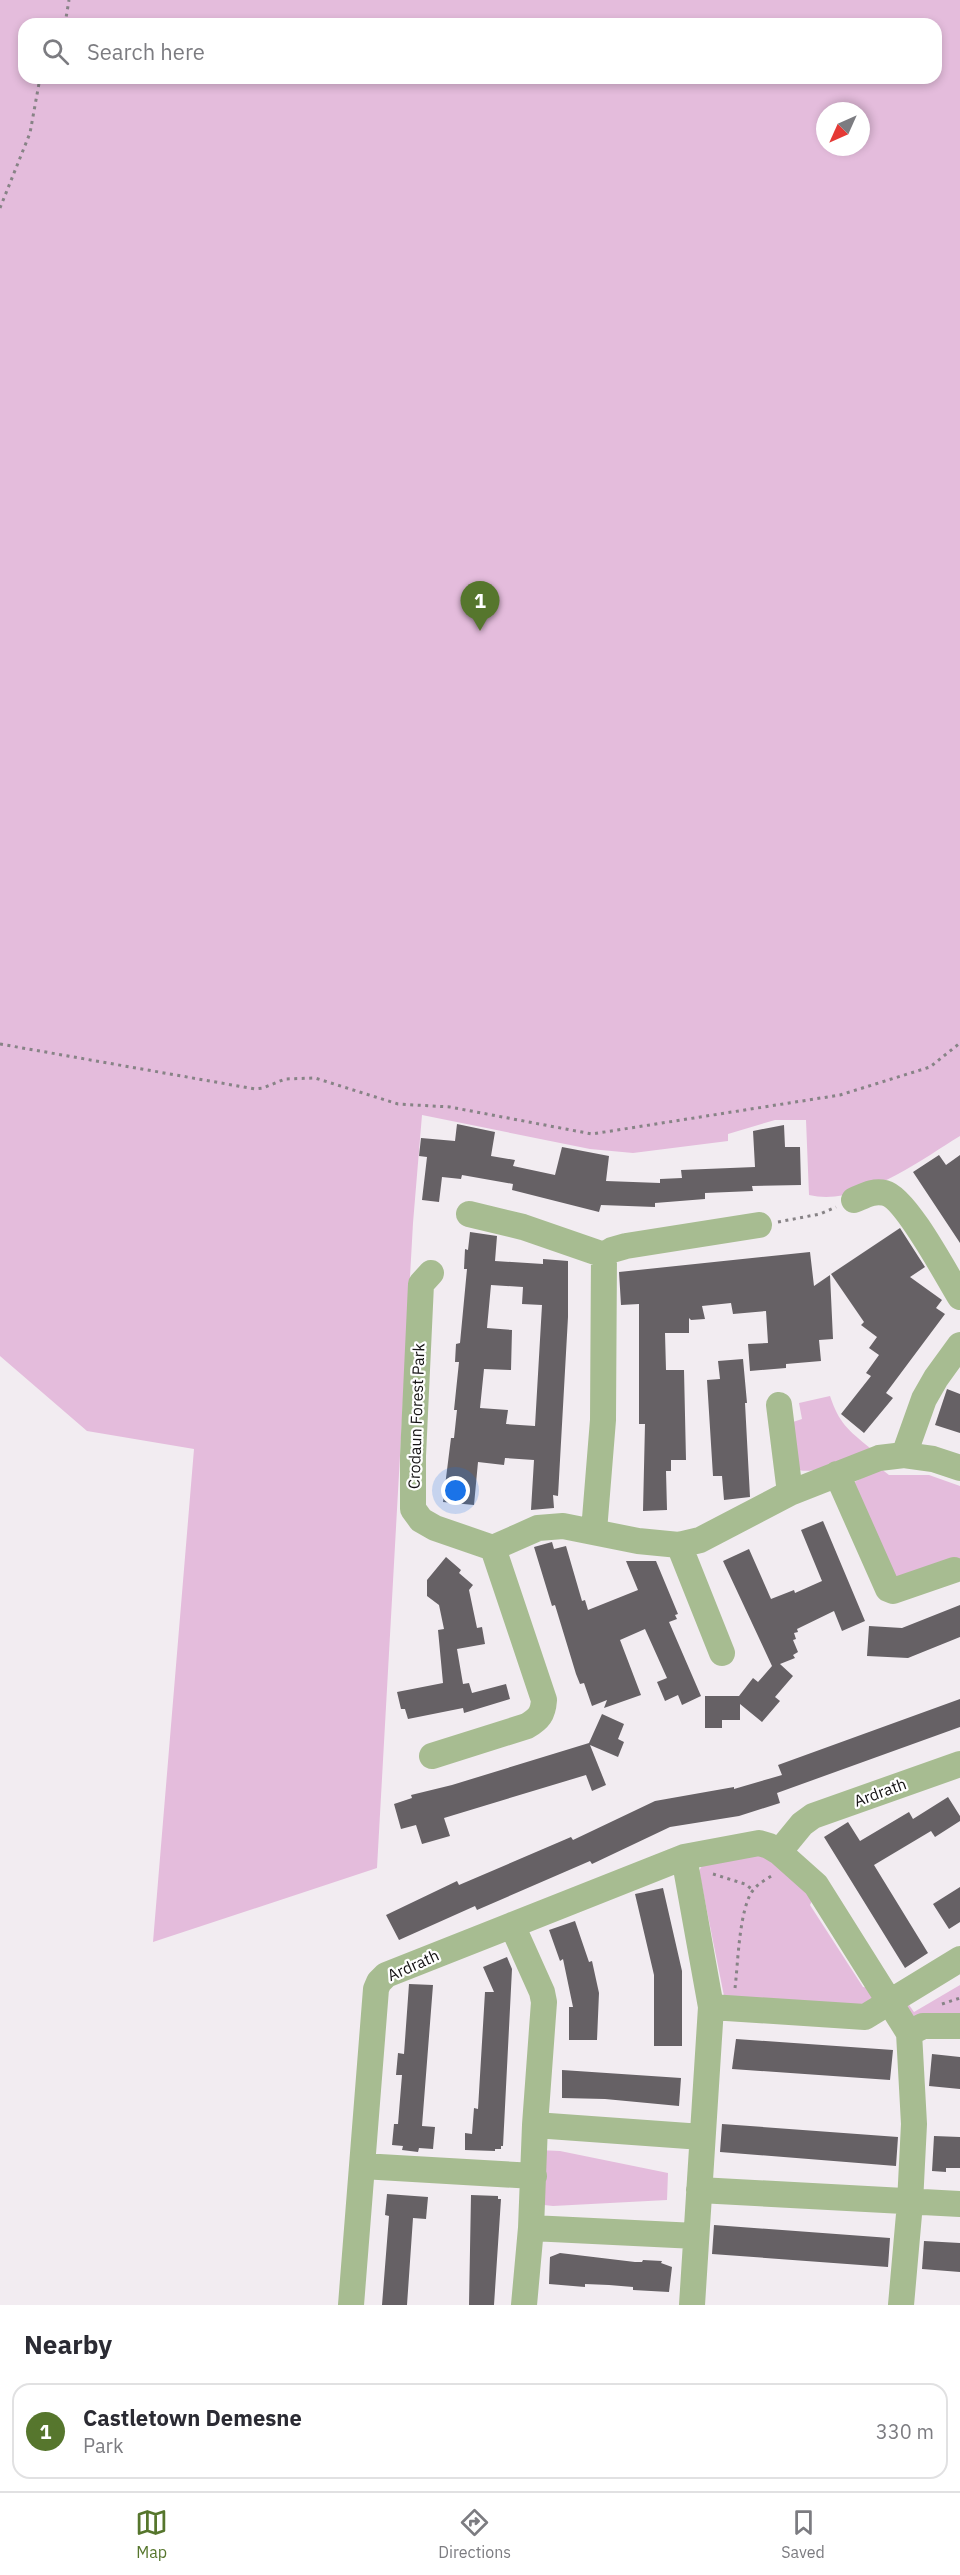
<!DOCTYPE html>
<html lang="en">
<head>
<meta charset="utf-8">
<style>
  :root { --surface:#fff; --page:#f7f7f7; --text:#2b2b33; --muted:#7c7c81; --line:#e1e1e2; --accent:#56762d }
  body { margin:0; font-family:"IBM Plex Sans",sans-serif; background:var(--page); color:var(--text) }
  .compass { position:absolute; left:816px; top:102px; width:54px; height:54px; border-radius:50%; background:var(--surface); box-shadow:0 3px 9px #0003; rotate:225deg }
  .you { position:absolute; left:456px; top:1491px; width:21px; height:21px; margin:-15px; border:4px solid #fff; border-radius:50%; background:#1a73e8; box-shadow:0 0 0 9px #1a73e833 }
  .badge { display:grid; place-items:center; width:39px; height:39px; border-radius:50%; background:var(--accent); color:#fff; font-size:20px; font-weight:700 }
  .pin { position:absolute; translate:-50% -50px; filter:drop-shadow(0 2px 3px #0008) }
  .pin::after { content:''; position:absolute; top:32px; width:21px; height:18px; background:inherit; clip-path:polygon(0 0,100% 0,50% 100%) }
  .list { margin:0; padding:0; list-style:none }
  h2 { display:flex; justify-content:space-between; align-items:center; height:78px; margin:0; padding:0 24px; font-size:26px }
  h2 small { font-size:20px; font-weight:400; color:var(--muted) }
  .list li { display:grid; grid-template-columns:39px 1fr auto; gap:18px; align-items:center; box-sizing:border-box; height:96px; margin:0 12px 12px; padding:0 12px; border:2px solid var(--line); border-radius:18px }
  .list b { display:block; font-size:22px; white-space:nowrap }
  .list p { margin:0; font-size:20px; white-space:nowrap; color:var(--muted) }
  .list em { font-size:20px; font-style:normal; color:var(--muted) }
  .icon { flex:none; width:33px; height:33px; fill:none; stroke:currentColor; stroke-width:2; stroke-linecap:round; stroke-linejoin:round }
  .map { position:relative; flex:none; width:960px; height:2305px; overflow:hidden }
  .search { position:absolute; background:var(--surface); box-shadow:0 3px 9px #0003; left:18px; right:18px; top:18px; height:66px; display:flex; align-items:center; gap:15px; box-sizing:border-box; padding:0 21px; border-radius:18px; color:var(--muted); font-size:22px }
  .sheet { height:186px; background:var(--surface) }
  nav { display:flex; justify-content:space-around; align-items:center; box-sizing:border-box; height:84px; border-top:2px solid var(--line); background:var(--surface); font-size:16px; color:var(--muted) }
  nav a { display:grid; justify-items:center; gap:3px }
  nav .on { color:var(--accent) }
  .map>svg:first-child { display:block }
  .green { fill:#e4bcdc; fill-rule:evenodd }
  .building { fill:#666165; fill-rule:evenodd }
  .lines { fill:none; stroke-linecap:round; stroke-linejoin:round }
  .path { stroke:#878386; stroke-width:3; stroke-dasharray:3 4.5; stroke-linecap:butt }
  .minor { stroke:#a7bc91; stroke-width:26 }
  .labels { text-anchor:middle; stroke-width:4.5; stroke-linejoin:round; paint-order:stroke }
  .street-label { font-size:16px; fill:#151314; stroke:#fff }
</style>
</head>
<body>
<div class="map">
<svg width="960" height="2305" viewBox="0 0 960 2305">
  <rect width="100%" height="100%" fill="#f2ecf1"/>
  <path class="green" d="M0,0H960V1136C919,1161 859,1207 809,1195L806,1120H775L728,1134V1141L633,1153L590,1149L422,1115L413,1223L377,1868L153,1942L194,1449L87,1431L0,1356ZM24,24H936V78H24ZM825,111H861V147H825Z
    M830,1396C839,1423 848,1430 870,1448C852,1455 811,1479 795,1468L793,1422L802,1419L799,1403Z
    M880,1468L889,1475H929L960,1486V1565L894,1581L851,1484Z
    M762,1852L814,1897L810,1905L863,1987L870,1988L873,1998L865,2007L724,1996L699,1871L703,1864Z
    M960,1985V2017L912,2023L905,2004L907,2002L914,2012Z
    M538,2150L560,2151L668,2173L667,2200L553,2206L535,2204Z"/>
  <path class="building" d="M457,1124L495,1132L491,1156L515,1160L513,1166L555,1175L562,1147L609,1156L606,1181L660,1183V1179L682,1178L681,1170L755,1167L753,1131L784,1125L785,1147H800L801,1185L752,1186L753,1191L705,1193V1199L655,1203V1207L601,1205L599,1212L512,1190L513,1184L462,1175L461,1179L442,1177L439,1202L422,1200L427,1157L419,1156L421,1138L455,1141Z
    M939,1155L946,1165L960,1155V1243L913,1172Z
    M900,1228L925,1267L910,1277L942,1300L936,1308L945,1314L886,1393L893,1398L864,1433L841,1414L871,1376L866,1373L879,1355L869,1348L877,1337L861,1325L864,1322L831,1274Z
    M470,1232L497,1236L495,1261L543,1264V1259L568,1261V1317L558,1496L553,1495L554,1508L531,1510L534,1460L505,1458L504,1465L478,1462L474,1505L443,1502L451,1438H454L457,1410H454L459,1362H455L456,1344L460,1343L467,1269H464L465,1249L468,1250ZM491,1285L523,1287L522,1304L542,1305L535,1426L506,1424L508,1410L480,1408L484,1369L511,1370L512,1330L487,1328Z
    M810,1252L814,1286L830,1275L833,1339L819,1340L821,1361L786,1364V1368L750,1371L748,1344L768,1343L766,1311L733,1314L731,1303L702,1306L705,1319L691,1320L689,1318V1333H665L666,1370H684L686,1460H671V1471H666L667,1510L643,1511L645,1424H639V1304L621,1305L619,1272Z
    M743,1359L747,1403H745L750,1497L724,1500L722,1476H713L707,1380L720,1379L718,1361Z
    M947,1389L960,1394V1433L935,1425Z
    M823,1521L865,1621L842,1631L834,1611L797,1629L798,1632L794,1633L796,1639L793,1640L798,1652L793,1655L795,1658L780,1664L793,1676L775,1697L780,1701L762,1722L740,1704V1720H722V1728H705V1696H739L753,1678L758,1682L772,1666L723,1561L749,1549L771,1599L794,1590L795,1593L822,1581L801,1530Z
    M552,1542L554,1549L566,1546L582,1601L585,1600L588,1610L638,1590L626,1561H656L678,1614L675,1615L677,1619L669,1622L701,1696L682,1705L678,1695L665,1701L657,1682L667,1678L645,1629L620,1640L641,1695L604,1708L607,1700L592,1706L584,1683L580,1684L576,1674L555,1605L552,1606L534,1547Z
    M446,1557L461,1570L459,1573L473,1585L469,1590L477,1628L482,1627L485,1644L457,1649L463,1684L469,1683L472,1693L506,1684L510,1699L464,1713L463,1708L408,1719L405,1709H401L397,1692L443,1683L438,1630L444,1629L439,1605L427,1596V1580Z
    M960,1605V1637L908,1658L867,1656L869,1626L902,1628Z
    M960,1699V1727L777,1793L780,1803L739,1816L670,1827L592,1864L590,1861L477,1910L475,1906L399,1940L386,1915L457,1881L459,1885L571,1837L573,1840L655,1801L734,1787V1789L782,1775L778,1765Z
    M602,1714L624,1724L618,1739L624,1742L618,1757L590,1745L606,1785L592,1791L586,1775L444,1818L450,1836L422,1844L416,1825L401,1829L394,1804L412,1798L411,1795L452,1785L589,1743Z
    M948,1797L960,1816V1821L935,1837L931,1831L874,1865L928,1953L905,1968L824,1837L848,1822L860,1841L909,1812L913,1819Z
    M960,1887V1922L949,1929L933,1904Z
    M663,1888L682,1971V2046H654V1975L635,1894Z
    M575,1921L589,1962L592,1961L599,1993L597,2040H569V2007H573L563,1959L560,1961L549,1930Z
    M507,1957L512,1969L503,2146H501V2149H495V2151L465,2150V2133L472,2134L474,2108L478,2109L485,1992H494L483,1967Z
    M409,1984L433,1985L422,2126L435,2127L433,2149L419,2148L418,2152L402,2150L403,2146L392,2145L394,2124H398L402,2075H396L398,2053L404,2054Z
    M736,2039L893,2050L890,2080L732,2069Z
    M932,2054L960,2057V2089L929,2086Z
    M562,2070L681,2078L679,2106L605,2099L562,2098Z
    M722,2124L898,2137L896,2166L720,2152Z
    M934,2136L960,2137V2168H946V2172L932,2171Z
    M387,2194L428,2197L426,2219L413,2218L407,2305H382L389,2216L385,2215Z
    M471,2195L498,2196V2199H501L494,2305H469Z
    M714,2225L890,2238L888,2267L712,2254Z
    M924,2241L960,2243V2272L922,2269Z
    M560,2253L635,2262H642L643,2260L662,2261L661,2263L672,2267L669,2292L633,2290V2287L609,2285L585,2284V2287L549,2284L550,2257Z"/>
  <g class="lines">
    <path class="path" d="M65,24L69,0
      M0,208L30,133L40,78
      M0,1044L255,1089L263,1088L285,1079L315,1078L398,1104L450,1107L592,1134L840,1095L930,1067L960,1043
      M778,1222L820,1214L836,1207
      M713,1874L745,1884L753,1890
      M735,1988C738,1965 739,1906 754,1889C759,1883 767,1879 773,1875
      M942,2004L960,1998"/>
    <path class="minor" d="M854,1200C864,1196 873,1190 885,1193C906,1198 947,1276 960,1297
      M469,1214L523,1227L604,1255L612,1250L626,1246L759,1225
      M431,1273L421,1284L413,1456V1509L421,1520L435,1528L493,1548L538,1528L563,1526L638,1541L679,1545L700,1540L790,1493L879,1458L904,1455L933,1459L960,1468
      M779,1405L790,1493
      M904,1455L924,1399L936,1378L960,1345
      M837,1474L888,1589L893,1591L954,1570
      M594,1531L603,1420L604,1255
      M679,1545L722,1653
      M432,1756L527,1726C539,1719 543,1714 544,1700L493,1548
      M779,1852L816,1885L909,2033L914,2124L910,2203L901,2305
      M684,1857L711,2007L692,2305
      M512,1925L542,1992L544,2002L535,2125L531,2228L696,2236
      M711,2007L865,2017L960,1959
      M909,2033L923,2026H960
      M535,2125L702,2137
      M362,2166L534,2176
      M699,2190L960,2204
      M351,2305L376,1989L379,1982L386,1975L684,1857L759,1843L769,1846L779,1852L802,1824L813,1816L960,1764
      M524,2305L531,2228"/>
  </g>
  <g class="labels">
    <g class="street-label">
      <text transform="translate(416 1416) rotate(-88)" y="6">Crodaun Forest Park</text>
      <text transform="translate(880 1792) rotate(-20)" y="6">Ardrath</text>
      <text transform="translate(413 1965) rotate(-24)" y="6">Ardrath</text>
    </g>
  </g>
</svg>
<svg class="compass" viewBox="-18 -18 36 36"><path d="M0-13l5 13h-10z" fill="#e53935"/><path d="M0 13l5-13h-10z" fill="#7c7c81"/></svg>
<div class="you"></div>
<div class="pin badge" style="left:480px;top:631px">1</div>
<div class="search"><svg class="icon" aria-label="search" viewBox="0 0 24 24"><circle cx="10" cy="10" r="6"/><path d="M15 15l6 6"/></svg>Search here</div>
</div>
<section class="sheet">
<h2>Nearby<small></small></h2>
<ul class="list">
<li><span class="badge">1</span><div><b>Castletown Demesne</b><p>Park</p></div><em>330 m</em></li>
</ul>
</section>
<nav>
<a class="on"><svg class="icon" aria-label="map" viewBox="0 0 24 24"><path d="M3 6l6-2 6 2 6-2v14l-6 2-6-2-6 2zM9 4v14M15 6v14"/></svg>Map</a>
<a><svg class="icon" aria-label="directions" viewBox="0 0 24 24"><path d="M12 3l9 9-9 9-9-9zM9 14v-3h6M13 9l2 2-2 2"/></svg>Directions</a>
<a><svg class="icon" aria-label="saved" viewBox="0 0 24 24"><path d="M7 4h10v16l-5-4-5 4z"/></svg>Saved</a>
</nav>
</body>
</html>
